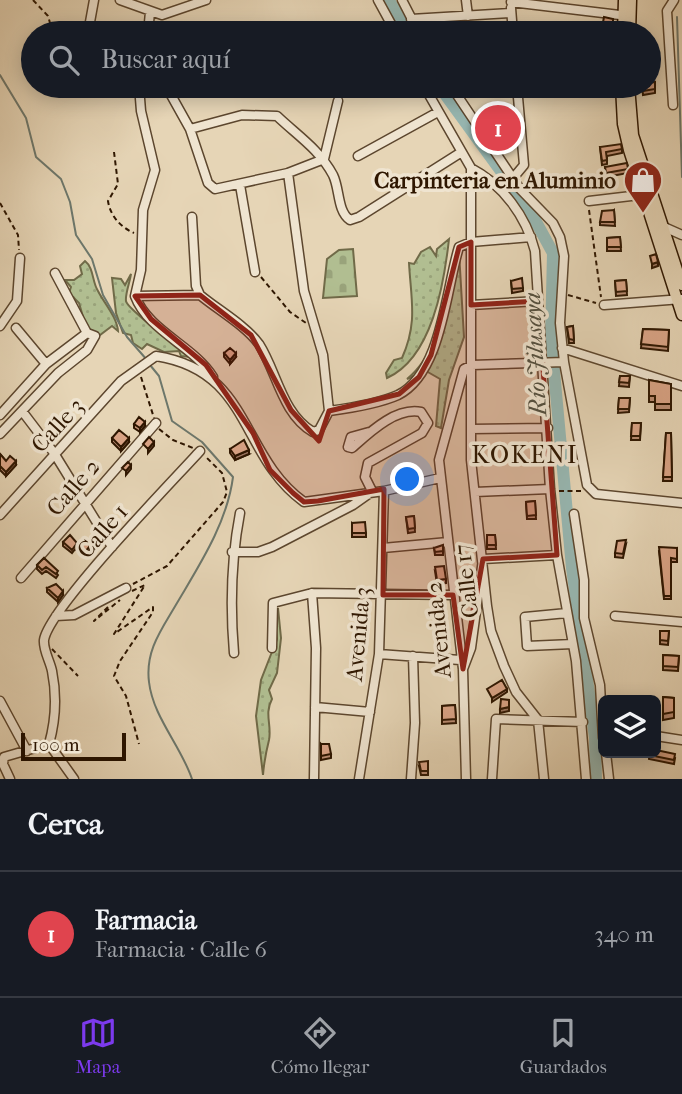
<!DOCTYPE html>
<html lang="es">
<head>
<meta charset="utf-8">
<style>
  :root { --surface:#171b24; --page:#20242c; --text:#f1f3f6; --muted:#9ea1a6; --line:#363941; --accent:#7c3aed }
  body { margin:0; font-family:"IM FELL French Canon",serif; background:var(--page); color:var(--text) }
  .controls { position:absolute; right:21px; bottom:21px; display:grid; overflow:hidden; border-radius:10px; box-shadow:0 4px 18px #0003 }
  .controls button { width:63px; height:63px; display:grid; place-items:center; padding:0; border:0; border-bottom:2px solid var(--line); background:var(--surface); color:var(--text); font:35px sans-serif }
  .scale { position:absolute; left:21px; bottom:18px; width:105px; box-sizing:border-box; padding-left:7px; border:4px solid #2e1600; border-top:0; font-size:19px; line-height:24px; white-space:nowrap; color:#2e1600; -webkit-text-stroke:5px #efe4d0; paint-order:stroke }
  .you { position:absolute; left:408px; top:480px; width:24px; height:24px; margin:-18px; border:5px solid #fff; border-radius:50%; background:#1a73e8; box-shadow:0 0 0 10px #1a73e833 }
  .badge { display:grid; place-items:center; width:46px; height:46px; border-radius:50%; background:var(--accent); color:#fff; font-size:23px; font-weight:700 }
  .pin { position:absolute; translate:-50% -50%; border:4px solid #fff; box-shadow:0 2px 7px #0006 }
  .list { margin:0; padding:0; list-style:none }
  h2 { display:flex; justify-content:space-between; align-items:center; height:91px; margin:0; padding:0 28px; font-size:30px }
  h2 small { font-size:23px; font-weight:400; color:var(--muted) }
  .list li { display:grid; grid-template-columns:46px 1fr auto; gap:21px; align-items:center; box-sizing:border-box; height:126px; padding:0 28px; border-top:2px solid var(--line) }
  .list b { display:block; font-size:26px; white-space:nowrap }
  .list p { margin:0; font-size:23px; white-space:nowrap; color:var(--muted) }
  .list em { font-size:23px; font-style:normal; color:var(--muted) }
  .icon { flex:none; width:38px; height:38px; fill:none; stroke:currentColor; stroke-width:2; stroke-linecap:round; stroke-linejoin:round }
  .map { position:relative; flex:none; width:682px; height:779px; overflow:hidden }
  .search { position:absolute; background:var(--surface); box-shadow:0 4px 18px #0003; left:21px; right:21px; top:21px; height:77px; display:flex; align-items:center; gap:18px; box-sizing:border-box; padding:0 24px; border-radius:38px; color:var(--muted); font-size:26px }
  .sheet { height:217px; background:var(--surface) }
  nav { display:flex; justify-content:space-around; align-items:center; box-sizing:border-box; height:98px; border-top:2px solid var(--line); background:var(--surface); font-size:19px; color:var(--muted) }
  nav a { display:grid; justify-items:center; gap:4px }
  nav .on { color:var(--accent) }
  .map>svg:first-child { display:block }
  .grass { fill:url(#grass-dots); stroke:#706a48; stroke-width:2 }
  .cemetery { fill:url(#cemetery-stones); stroke:#706a48; stroke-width:2 }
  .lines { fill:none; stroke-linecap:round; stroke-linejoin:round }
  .stream { stroke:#6d776b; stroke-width:2 }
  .river { stroke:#97b8b3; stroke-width:12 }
  .minor-casing { stroke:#5c462e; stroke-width:11 }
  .major-casing { stroke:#2e1600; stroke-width:13 }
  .path { stroke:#2e1600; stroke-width:2; stroke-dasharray:5 3.5; stroke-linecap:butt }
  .minor { stroke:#efe4d0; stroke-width:8 }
  .major { stroke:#e6d5b6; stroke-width:10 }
  .wall { fill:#bb8d73; stroke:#2e1600; stroke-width:2 }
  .shaded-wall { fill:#99735e; stroke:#2e1600; stroke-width:2 }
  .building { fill:#daa486; stroke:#2e1600; stroke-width:2 }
  .marked { fill:#8f2418; fill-opacity:0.2; stroke:#8f2418; stroke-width:5; stroke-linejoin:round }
  .labels { text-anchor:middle; stroke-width:7; stroke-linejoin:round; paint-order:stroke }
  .poi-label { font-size:23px; font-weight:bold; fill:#2e1600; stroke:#efe4d0; text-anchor:end }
  .street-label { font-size:23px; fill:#2e1600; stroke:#efe4d0 }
  .water-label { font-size:24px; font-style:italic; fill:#534f3f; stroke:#efe4d0 }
  .neighbourhood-label { font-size:24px; letter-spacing:2px; fill:#2e1600; stroke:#efe4d0 }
</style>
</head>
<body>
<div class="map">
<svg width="682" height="779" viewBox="0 0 682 779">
  <defs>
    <pattern id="grass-dots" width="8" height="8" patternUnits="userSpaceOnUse" patternTransform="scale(1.75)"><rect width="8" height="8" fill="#b1be91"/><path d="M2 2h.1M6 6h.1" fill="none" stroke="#99a37b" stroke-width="1.8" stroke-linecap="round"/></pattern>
    <pattern id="cemetery-stones" width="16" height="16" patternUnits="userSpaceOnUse" patternTransform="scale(1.75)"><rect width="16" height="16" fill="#b1be91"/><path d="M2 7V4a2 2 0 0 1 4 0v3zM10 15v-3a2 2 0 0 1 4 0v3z" fill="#99a37b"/></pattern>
  </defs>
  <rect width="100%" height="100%" fill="#e6d5b6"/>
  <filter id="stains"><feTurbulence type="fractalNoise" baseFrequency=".00286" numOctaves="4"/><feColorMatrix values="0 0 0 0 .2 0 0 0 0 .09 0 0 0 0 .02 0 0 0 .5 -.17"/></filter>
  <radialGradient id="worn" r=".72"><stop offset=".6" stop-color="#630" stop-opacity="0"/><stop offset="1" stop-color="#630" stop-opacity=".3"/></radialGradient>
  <path class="grass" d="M449,239C444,284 432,358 387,378L386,373L394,360L402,358C418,322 411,300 409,263L414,264L421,252L430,247L436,256L437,249Z
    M459,252L464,337L449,380L441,428L436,426L440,379L426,371L407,379C441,352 448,293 459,252Z
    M85,261C94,268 92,282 98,291C104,303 117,317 118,331L112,326L100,335L86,327L79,303L69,293L71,287L65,280H74L82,274L80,266Z
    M131,274C130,282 125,294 126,301C127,309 177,346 191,357L181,356L179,351L164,352L147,344L142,349L133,343L131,335L123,333L116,313L112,278L121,279L125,285Z
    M278,608L281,638L277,673L269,690L272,699C264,714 272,725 269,740C266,752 264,762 263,775L256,716L261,680L277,639L275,624Z"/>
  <path class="cemetery" d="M353,249L357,296L323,298L327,259L339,250Z"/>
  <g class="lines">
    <path class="stream" d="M677,17L682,177
      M0,75L26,118L36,157L61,179L70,202L76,235L92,259L103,295L127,337L147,360
      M150,365L159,376L172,421L202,442L233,477C227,523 200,564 177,603C162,629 145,650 149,682C153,717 181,746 192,779"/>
    <path class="river" d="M389,0L407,33
      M439,86L530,211L553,253L551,338L572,568L595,738L596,779"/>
    <g class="minor-casing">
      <path id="minor" d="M120,0L162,15L206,0
        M378,0L396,33
        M402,0L419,33
        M466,0L468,16
        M511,2L628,16
        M511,8L513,33
        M411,19L511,13
        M88,33L94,0
        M148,33L150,12
        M139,86L141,111L155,170L143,210L141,270L135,296C148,331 194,346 213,377
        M166,86L190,129L208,183L215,189L288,173L324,159L338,101
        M424,86L471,168V460L487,606L491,631L504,666L516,692L538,720L544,779
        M451,86L520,189L553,223L560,237L564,256L560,323L564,362
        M673,105L667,11L674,0
        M478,124L520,121
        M190,129L242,115L277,116C298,136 319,149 333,175C340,189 337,211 350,220L359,217L460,153
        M358,156L438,112
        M471,168C503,185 526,216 535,251L550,489L557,555L576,661L586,779
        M514,177L524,165L517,86
        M240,185L255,272
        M589,201L648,194
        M192,217L196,286L200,295C218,310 245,325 259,344C277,372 282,414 313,432L319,430L329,411L323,355L304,291L288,173
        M658,228L664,227L682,235
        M55,273L87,333
        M135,296L200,295
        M471,305L538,301
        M604,305L682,299
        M0,326L17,301L20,258
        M16,328L46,364
        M562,348L682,386
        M22,411L54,453L112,547
        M329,411C351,408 378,404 398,395C442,373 446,288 459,247L471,242L531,237
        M0,415L46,364L87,333L95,336L87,350L58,373L0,434
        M471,429L548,428
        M369,432L351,437L348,447L352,448C370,432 396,407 421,412L428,423L422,433L368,463L365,477L372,491
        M475,492L550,489
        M574,514L584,580V618L600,685L603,738
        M0,515L121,381L156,356C252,371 239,455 304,502L384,491L440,478
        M383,548L448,542
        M232,552H258L272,547L353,505L370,493
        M21,578L156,423
        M312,593L316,648L314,779
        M567,613L525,617L527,646L573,644
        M56,616L74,615L126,588
        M615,616L682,622
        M272,648L273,603L312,593L453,595
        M234,653C230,606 231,560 240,513
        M379,654L460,660
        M463,669L471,648L483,559L557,555
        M0,701L27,751
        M315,707L370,712
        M656,736L682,740
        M49,744C56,719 57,696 52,671C50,661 43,650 44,640C49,608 172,482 200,451
        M49,744L74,779
        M606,753L609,779
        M10,779L3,764L4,757L49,744
        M359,779L379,654L384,491
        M411,779L415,723L413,656
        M466,779L463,669L439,460L464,369L472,365L564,362L587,485L596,494L682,503
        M492,779L496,719L583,722"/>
    </g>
    <g class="major-casing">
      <path id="major" d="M623,33L624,0
        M630,33L631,0
        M621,86L623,124L629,150L682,315
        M629,86L633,135L682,285"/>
    </g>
    <path class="path" d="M33,0L48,16L53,33
      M114,152L118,184L108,201C110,215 120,227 134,233
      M0,203L18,235L19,250
      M589,210L601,297
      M261,277L290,312L306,323
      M568,295L596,303
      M141,377L154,418
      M159,429L173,440L193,448
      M559,491H581
      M133,584L167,566L223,502L227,492L222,473L206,457
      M132,591L145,585L114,634L153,607V612L120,661L114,676L126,696L139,744
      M108,607L94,621L120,600
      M52,649L78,676"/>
    <use href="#minor" class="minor"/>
    <use href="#major" class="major"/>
  </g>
  <path class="wall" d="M655,82V93L643,95L642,86Z
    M600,147L622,149V153L607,156V164L602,165Z
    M605,167L628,169V173L606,177Z
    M614,210L615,226L600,225V222Z
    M620,237L621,251H607V238Z
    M626,280L627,295L616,296L615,281Z
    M511,281L523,288V291L512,293Z
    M573,326L574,343H569L567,327Z
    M643,329L669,330L668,351L641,348Z
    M224,353L236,357L230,364L224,357Z
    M620,376H630L629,387L619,386Z
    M649,380L671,384V410H655V402H649Z
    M619,398H630L629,412L618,413Z
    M632,423H641L640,440H631Z
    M134,424L145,426L140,432L134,428Z
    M666,433H671L672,481H663Z
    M112,438L129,442L121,451L112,442Z
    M230,449L249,454L235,460L230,453Z
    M0,454L6,461L16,465L6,476L0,470Z
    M535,501L536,519H527L526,502Z
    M414,516L415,532L408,533L406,517Z
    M352,523L366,533V537H352Z
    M487,535H495L496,549H487Z
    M63,542L77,545L90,550L85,556L76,550V548L72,553L63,546Z
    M626,544L623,558L615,557V553Z
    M434,548L443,551V555H435Z
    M677,548V562H671V599H664L659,551Z
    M44,558L58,575L56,578L46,571L42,574L37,569V565Z
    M435,571L446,579V583L437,584Z
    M47,588L63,595L58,602L47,592Z
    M660,631H669L668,645L660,644Z
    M663,655L679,656L678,671L663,670Z
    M663,697L674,698V718L663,720Z
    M455,705L456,723L442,724V706Z
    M321,744L331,754V758L321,760Z
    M649,753L675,758L674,764L649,759Z
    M419,766L428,771V775H421Z"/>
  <path class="shaded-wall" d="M658,262V266L652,268V264Z
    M236,353V357L230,364V360Z
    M145,422V426L140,432V428Z
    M129,438V442L121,451V447Z
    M154,442V446L148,453V449Z
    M249,450V454L235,460V456Z
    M16,461V465L6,476V472Z
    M131,465V469L126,475V471Z
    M90,546V550L85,556V552Z
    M63,591V595L58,602V598Z
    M507,689V692L492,702V698Z
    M509,707V711L500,713V709Z"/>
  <path class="building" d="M604,17L613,19V33H601Z
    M655,82V89L643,91L642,86H649V83Z
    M621,144L622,149L606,152L607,160L602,161L600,147Z
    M627,163L628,169L606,173L605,167Z
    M614,210L615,222H600L602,211Z
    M620,237L621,247H607V238Z
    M656,254L658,262L652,264L650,256Z
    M522,278L523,288L512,289L511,281Z
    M626,280L627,291L616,292L615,281Z
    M573,326L574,340L569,339L567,327Z
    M643,329L669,330L668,347L641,344Z
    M230,348L236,353L230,360L224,353Z
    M620,376H630L629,383L619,382Z
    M649,380L671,384V404H655V396H649Z
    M619,398H630L629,409H618Z
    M139,417L145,422L140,428L134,424Z
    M632,423H641L640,436H631Z
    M119,430L129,438L121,447L112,438Z
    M666,433H671L672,477H663Z
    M149,437L154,442L148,449L143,444Z
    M244,440L249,450L235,456L230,449Z
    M0,454L6,461L10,456L16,461L6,472L0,466Z
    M128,462L131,465L126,471L122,468Z
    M535,501L536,515L527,516L526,502Z
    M414,516L415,528L408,529L406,517Z
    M365,522L366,533H352V523Z
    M70,535L77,543L72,550L63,542Z
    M487,535H495L496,545H487Z
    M626,540L623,554L615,553L617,541Z
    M84,541L90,546L85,552L76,546Z
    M443,545V551L435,552L434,548Z
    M659,547L677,548V559L671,558V596H664Z
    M44,558L58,571L56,574L46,567L42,570L37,565Z
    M444,566L446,579L437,580L435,567Z
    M56,584L63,591L58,598L47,588Z
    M660,631H669L668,641L660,640Z
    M663,655L679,656L678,667L663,666Z
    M502,680L507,689L492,698L487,689Z
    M663,697L674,698V712L663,714Z
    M501,699L509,700V707L500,709Z
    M455,705L456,719L442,720V706Z
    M321,744H329L331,754L321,756Z
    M656,750L675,754L674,760L649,755V753H656Z
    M428,761V771H421L419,762Z"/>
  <path class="marked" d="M471,242V305L538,301L557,555L483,559L463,669L453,595H383L384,489L318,501L304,502L293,493L270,470L253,433L206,365L151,319L135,296L200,295L251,335L291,410L319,441L329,411L399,394L419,377L431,355L459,247Z"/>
  <defs>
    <g id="shop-pin" transform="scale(2.0125)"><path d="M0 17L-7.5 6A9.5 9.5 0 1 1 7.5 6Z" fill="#8f2418" stroke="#efe4d0"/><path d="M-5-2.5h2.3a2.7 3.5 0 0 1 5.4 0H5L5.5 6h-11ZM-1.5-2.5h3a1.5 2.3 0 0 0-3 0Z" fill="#fff"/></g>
  </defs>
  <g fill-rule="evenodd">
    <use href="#shop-pin" x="643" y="180"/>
  </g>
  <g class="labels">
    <g class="poi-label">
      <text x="616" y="188">Carpinteria en Aluminio</text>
    </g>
    <g class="street-label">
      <text transform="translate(57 425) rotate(-47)" y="8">Calle 3</text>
      <text transform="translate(73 487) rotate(-49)" y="8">Calle 2</text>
      <text transform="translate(102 531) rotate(-49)" y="8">Calle 1</text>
      <text transform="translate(466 581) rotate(-97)" y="8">Calle 17</text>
      <text transform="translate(438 630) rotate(-96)" y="8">Avenida 2</text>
      <text transform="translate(358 634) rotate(-85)" y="8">Avenida 3</text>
    </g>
    <g class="water-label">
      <text transform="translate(535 354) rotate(-93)" y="8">Río Jilusaya</text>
    </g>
    <g class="neighbourhood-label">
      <text x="525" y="463">KOKENI</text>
    </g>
  </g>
  <rect width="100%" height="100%" filter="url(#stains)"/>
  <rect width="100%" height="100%" fill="url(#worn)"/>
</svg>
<div class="controls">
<button><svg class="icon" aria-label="layers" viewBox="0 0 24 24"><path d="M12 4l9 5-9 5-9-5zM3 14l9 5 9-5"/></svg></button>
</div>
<div class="scale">100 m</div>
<div class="you"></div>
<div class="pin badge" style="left:498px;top:128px;background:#e0444e">1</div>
<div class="search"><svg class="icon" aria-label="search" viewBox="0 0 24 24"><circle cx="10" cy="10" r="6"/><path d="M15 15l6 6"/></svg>Buscar aquí</div>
</div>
<section class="sheet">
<h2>Cerca<small></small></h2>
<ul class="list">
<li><span class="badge" style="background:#e0444e">1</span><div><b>Farmacia</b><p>Farmacia · Calle 6</p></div><em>340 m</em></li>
</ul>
</section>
<nav>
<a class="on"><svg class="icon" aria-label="map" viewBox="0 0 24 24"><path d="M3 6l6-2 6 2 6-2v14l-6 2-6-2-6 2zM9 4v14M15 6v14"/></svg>Mapa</a>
<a><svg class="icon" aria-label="directions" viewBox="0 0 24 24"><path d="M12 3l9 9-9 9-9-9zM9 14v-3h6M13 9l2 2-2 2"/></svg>Cómo llegar</a>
<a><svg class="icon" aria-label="saved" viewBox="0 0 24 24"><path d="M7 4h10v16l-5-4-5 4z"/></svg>Guardados</a>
</nav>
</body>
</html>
